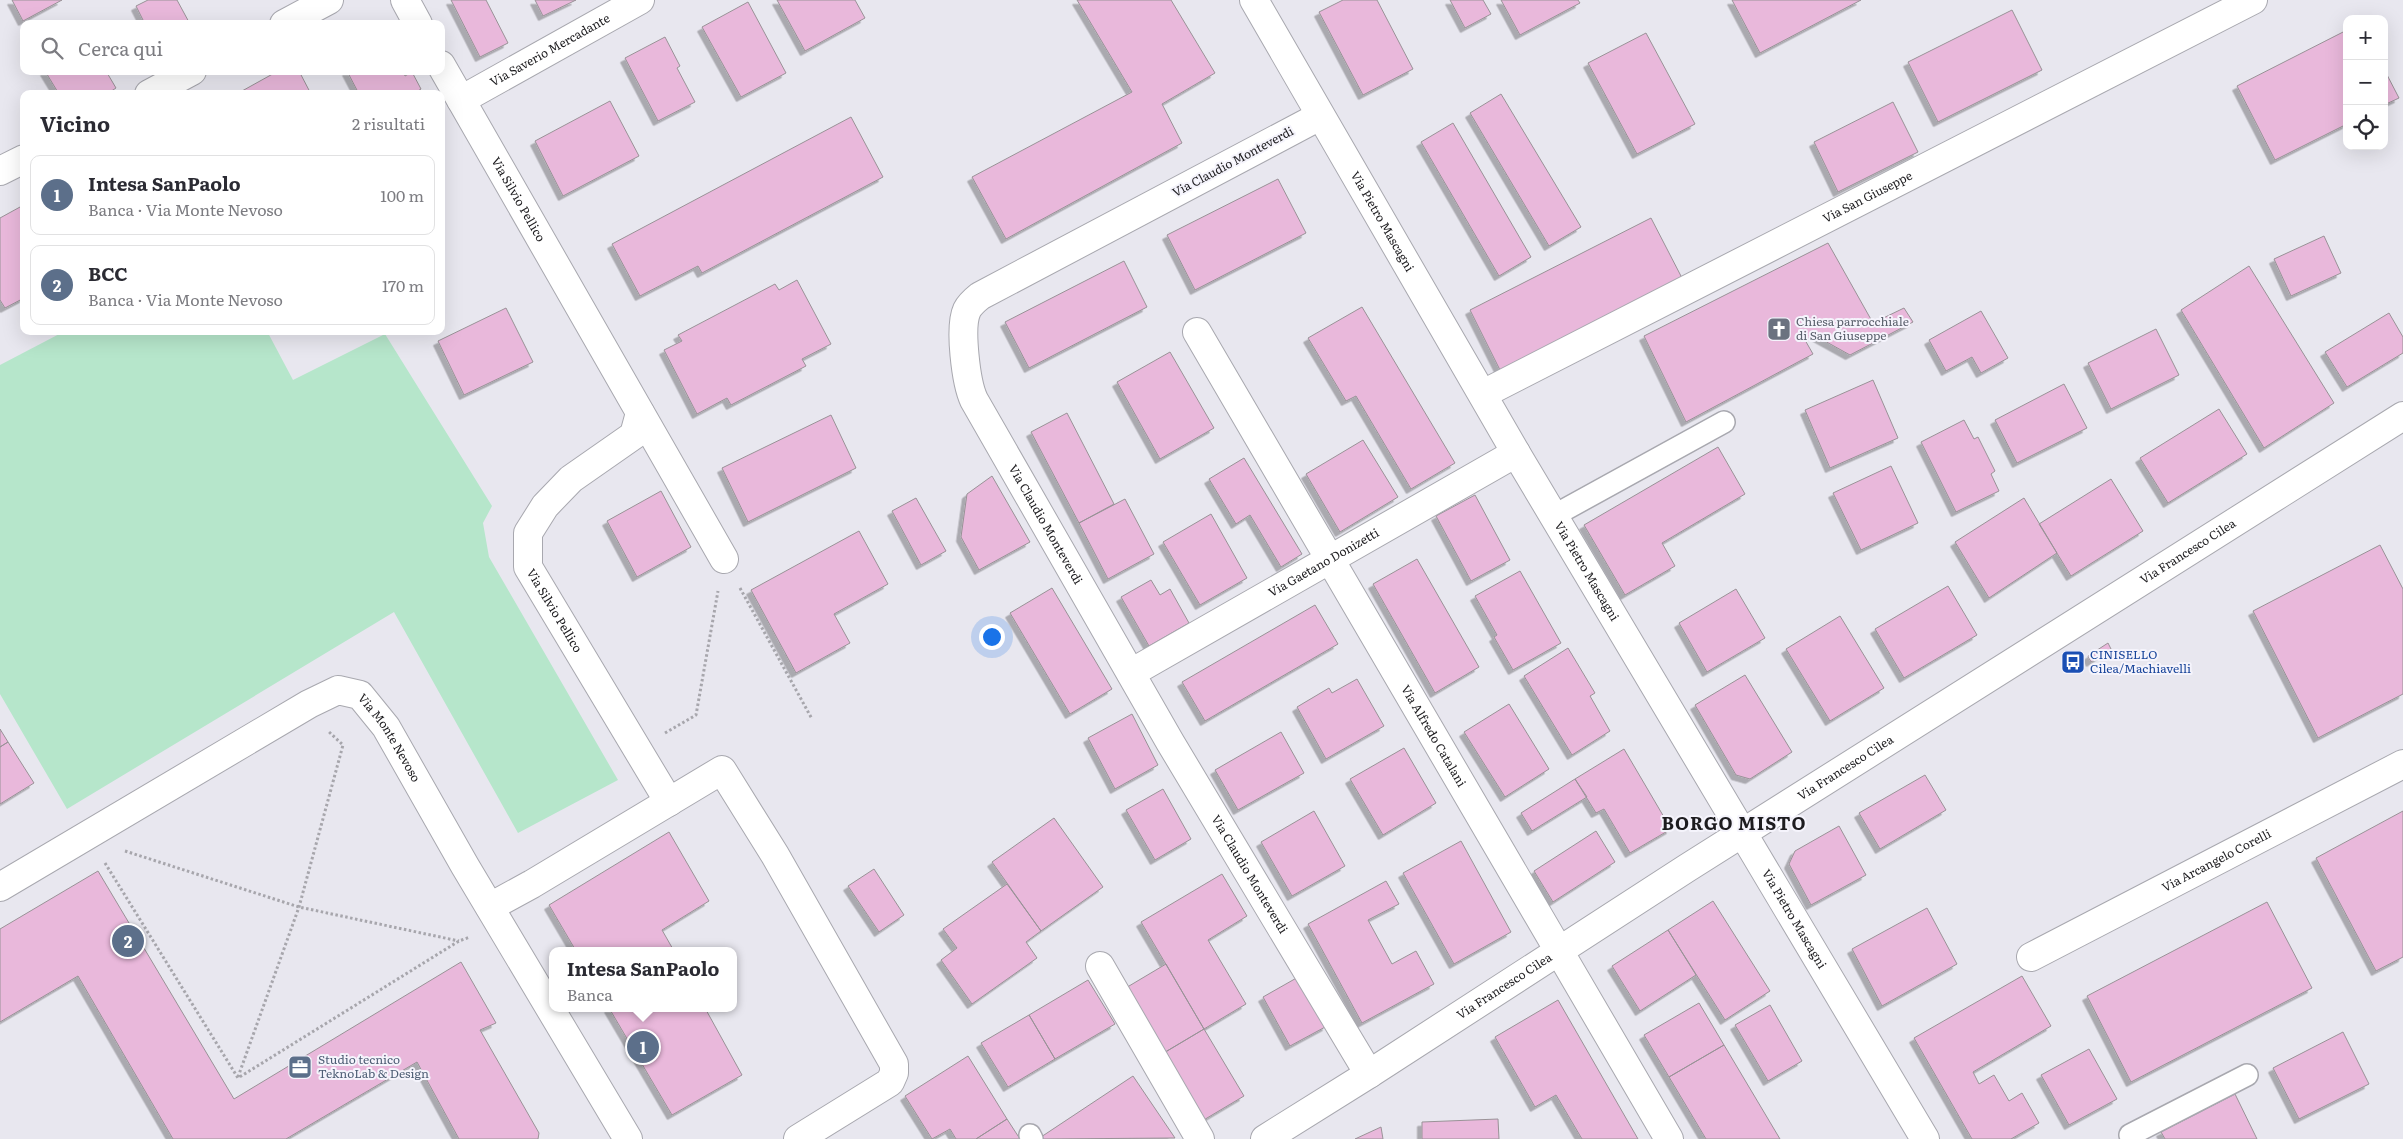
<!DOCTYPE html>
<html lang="it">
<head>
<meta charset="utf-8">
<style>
  :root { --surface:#fff; --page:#f7f7f7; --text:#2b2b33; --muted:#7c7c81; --line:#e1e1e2; --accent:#0b8043 }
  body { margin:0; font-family:Literata,serif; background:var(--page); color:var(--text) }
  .controls { position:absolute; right:15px; top:15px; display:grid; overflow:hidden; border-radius:10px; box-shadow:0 5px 20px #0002 }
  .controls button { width:45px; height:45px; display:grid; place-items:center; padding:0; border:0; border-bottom:1px solid var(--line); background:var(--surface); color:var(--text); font:25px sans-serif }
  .you { position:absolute; left:991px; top:636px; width:18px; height:18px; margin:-12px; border:4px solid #fff; border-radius:50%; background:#1a73e8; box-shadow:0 0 0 8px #1a73e833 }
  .badge { display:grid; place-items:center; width:32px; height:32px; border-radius:50%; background:var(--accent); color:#fff; font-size:16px; font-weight:700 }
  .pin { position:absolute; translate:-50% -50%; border:2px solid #fff; box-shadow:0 1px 5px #0006 }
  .popup { position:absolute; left:549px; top:947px; width:188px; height:65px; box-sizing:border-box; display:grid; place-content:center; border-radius:10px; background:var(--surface); filter:drop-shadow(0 1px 4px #0005); font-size:16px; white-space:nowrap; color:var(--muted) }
  .popup b { font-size:19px; color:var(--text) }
  .popup::after { content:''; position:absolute; left:50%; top:100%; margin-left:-10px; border:10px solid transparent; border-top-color:var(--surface) }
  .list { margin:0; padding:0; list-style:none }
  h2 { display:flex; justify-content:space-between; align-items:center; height:65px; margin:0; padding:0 20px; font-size:21px }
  h2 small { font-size:16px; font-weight:400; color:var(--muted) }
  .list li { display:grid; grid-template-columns:32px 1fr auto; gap:15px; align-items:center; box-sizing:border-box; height:80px; margin:0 10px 10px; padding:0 10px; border:1px solid var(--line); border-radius:10px }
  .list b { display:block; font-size:19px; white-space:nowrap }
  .list p { margin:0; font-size:16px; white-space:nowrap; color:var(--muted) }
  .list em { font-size:16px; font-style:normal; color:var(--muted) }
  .icon { flex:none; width:28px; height:28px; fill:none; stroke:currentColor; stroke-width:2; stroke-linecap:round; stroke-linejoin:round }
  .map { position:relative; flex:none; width:2403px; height:1139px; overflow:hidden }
  .search { position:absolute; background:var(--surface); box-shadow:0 5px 20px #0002; left:20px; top:20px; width:425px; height:55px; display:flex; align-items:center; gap:12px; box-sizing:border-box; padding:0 18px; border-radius:10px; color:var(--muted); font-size:19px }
  .panel { position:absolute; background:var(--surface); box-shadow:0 5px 20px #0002; left:20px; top:90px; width:425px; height:245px; border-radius:10px }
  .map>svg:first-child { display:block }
  .green { fill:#b6e6cb }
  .building { fill:#e9b8db; stroke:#999297; filter:url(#shadow) }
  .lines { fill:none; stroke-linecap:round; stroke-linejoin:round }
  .service-casing { stroke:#a8a8af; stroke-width:24 }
  .minor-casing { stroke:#a8a8af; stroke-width:30 }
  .path { stroke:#a7a6ac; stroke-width:3; stroke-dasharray:2.5 2.5; stroke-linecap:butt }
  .service { stroke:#fff; stroke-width:21 }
  .minor { stroke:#fff; stroke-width:28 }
  .labels { text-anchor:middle; stroke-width:4; stroke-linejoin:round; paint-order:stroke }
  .street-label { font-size:12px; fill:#1d1c1f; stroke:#f5f4fc }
  .worship-label { font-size:12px; fill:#5b616d; stroke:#f5f4fc; text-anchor:start }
  .transit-label { font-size:12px; fill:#164399; stroke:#f5f4fc; text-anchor:start }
  .service-label { font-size:12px; fill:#4e5e75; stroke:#f5f4fc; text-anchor:start }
  .district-label { font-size:18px; font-weight:bold; letter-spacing:1px; fill:#1d1c1f; stroke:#f5f4fc }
</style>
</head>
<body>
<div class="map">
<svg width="2403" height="1139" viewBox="0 0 2403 1139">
  <defs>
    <filter id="shadow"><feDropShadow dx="-4.5" dy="4.5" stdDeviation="0" flood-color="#0004"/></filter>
  </defs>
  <rect width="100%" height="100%" fill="#e8e7ef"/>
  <path class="green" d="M65,331H267L293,380L385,334L492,506L483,523L489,557L618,780L518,833L394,612L67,809L0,694V365Z"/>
  <path class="building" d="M12,0H62L23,21Z
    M148,0H177L190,24H145L136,6Z
    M451,0H486L508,43L480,57Z
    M535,0H576L543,16Z
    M777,0H855L865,18L805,51Z
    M1077,0H1171L1215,73L1162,104L1182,143L1006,239L972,177L1132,92Z
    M1343,0H1377L1413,69L1363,95L1319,12Z
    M1450,0H1483L1491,14L1465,28Z
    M1501,0H1578L1580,3L1520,35Z
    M1732,0H1861L1760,53Z
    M748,2L786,73L741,97L702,27Z
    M2012,10L2042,70L1938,122L1908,62Z
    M2347,30V124L2275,160L2237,86Z
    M1646,33L1695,124L1637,154L1588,63Z
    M665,37L680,66L677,68L695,102L658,121L625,58Z
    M2384,69L2399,98L2384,105Z
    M45,71H106L116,88L107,94H59Z
    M278,71H299L311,94H244L242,91Z
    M347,71H403L405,76L412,72L421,89L413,94H359Z
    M1501,94L1581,227L1549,246L1470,113Z
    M610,101L639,156L563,196L535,141Z
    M1893,102L1918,152L1838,192L1814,142Z
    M851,117L883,177L702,273L698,266L640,296L612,244Z
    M1453,123L1531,257L1499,276L1421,142Z
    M1278,179L1306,233L1195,290L1167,235Z
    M20,207L24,215V298L5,308L0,300V218Z
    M1651,218L1682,278L1500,370L1470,310Z
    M2324,236L2341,273L2291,296L2274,259Z
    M1828,243L1873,323L1904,308L1913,322L1850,355L1814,335L1805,340L1813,354L1686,422L1644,336Z
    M1124,261L1147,307L1029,368L1005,322Z
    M2249,266L2334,403L2264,448L2181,310Z
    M797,280L831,344L802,359L806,366L731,405L727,398L697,414L664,350L682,341L678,335L775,284L779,290Z
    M1362,307L1455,463L1411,489L1356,396L1346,401L1308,338Z
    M506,308L533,362L464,395L438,341Z
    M1981,311L2008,358L1981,373L1972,357L1946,371L1929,340Z
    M2389,313L2403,337V353L2347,387L2325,352Z
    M2156,329L2179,375L2111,409L2088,363Z
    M1170,352L1214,428L1160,459L1117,382Z
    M1873,380L1898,438L1830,468L1805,410Z
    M2064,384L2087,428L2017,463L1995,420Z
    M2219,409L2247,454L2168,503L2140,458Z
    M1067,413L1114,504L1079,523L1031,432Z
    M831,415L856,468L748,522L722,468Z
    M1964,420L1974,439L1978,437L1995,471L1991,474L1999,491L1956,512L1921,442Z
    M1363,440L1398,497L1340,532L1306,474Z
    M1718,447L1745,494L1662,543L1675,566L1625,595L1584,525Z
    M1244,458L1302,554L1281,567L1250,515L1236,524L1209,479Z
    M1891,466L1918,523L1861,550L1833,493Z
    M992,476L1030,542L979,570L961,537L967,494Z
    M2111,479L2143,531L2071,576L2039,524Z
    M661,491L691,547L637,577L607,521Z
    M1475,495L1510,560L1471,581L1436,516Z
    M916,498L946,551L921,565L892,511Z
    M2024,498L2057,553L1989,598L1955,542Z
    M1125,499L1154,554L1108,579L1079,523Z
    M1211,514L1247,578L1200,605L1163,542Z
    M859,531L888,584L834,614L850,643L796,673L751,590Z
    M2380,545L2403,589V694L2318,738L2253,611Z
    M1417,559L1479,667L1435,693L1373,584Z
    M1520,571L1561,643L1513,670L1494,637L1497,635L1475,596Z
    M1151,580L1160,595L1170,589L1189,623L1149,646L1121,597Z
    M1948,586L1977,635L1904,678L1875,629Z
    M1052,588L1112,689L1070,714L1010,613Z
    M1736,589L1765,638L1707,672L1679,623Z
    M1315,605L1338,644L1205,721L1182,682Z
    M1840,616L1884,688L1830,721L1786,649Z
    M2108,643L2111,649L2091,662L2088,656Z
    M1568,648L1595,693L1590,696L1610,731L1572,755L1524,676Z
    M1745,675L1792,752L1750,779L1736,775L1695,705Z
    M1357,679L1384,726L1326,759L1297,707L1329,688L1332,693Z
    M1509,704L1549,769L1505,797L1464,732Z
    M1132,714L1158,765L1115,789L1088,738Z
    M0,729L8,742L0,747Z
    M1281,732L1304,773L1238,810L1215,770Z
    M8,742L34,783L0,804V747Z
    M1404,748L1436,803L1383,835L1350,779Z
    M1624,749L1671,829L1630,853L1604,809L1596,813L1575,779Z
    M1925,775L1946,810L1880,849L1859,813Z
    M1575,779L1587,797L1532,831L1521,813Z
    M1163,789L1191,839L1155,860L1126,810Z
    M1314,811L1345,866L1292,896L1261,842Z
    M2403,811V957L2376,971L2316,858Z
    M1054,818L1103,887L1041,931L992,862Z
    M1839,826L1866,875L1811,905L1789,864L1795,851Z
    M1596,831L1615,862L1553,902L1534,871Z
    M669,832L709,901L662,930L674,951H576L549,905Z
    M1461,841L1511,932L1454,964L1403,873Z
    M874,869L904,915L879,932L848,886Z
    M98,871L234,1099L461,962L496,1023L480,1030L539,1133L538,1139H459L417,1062L286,1139H173L78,976L0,1022V929Z
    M1222,874L1247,916L1208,940L1246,1004L1204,1029L1141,922Z
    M1386,881L1399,904L1368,920L1392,964L1416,951L1434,984L1362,1023L1308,924Z
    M1007,884L1041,931L1026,942L1037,958L972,1004L941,960L957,948L943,929Z
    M1713,901L1770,991L1725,1020L1668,930Z
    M2267,902L2312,988L2131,1082L2087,996Z
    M1927,908L1957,964L1882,1006L1852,949Z
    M1668,930L1696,975L1640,1011L1612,966Z
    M1166,964L1204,1029L1162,1054L1124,989Z
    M1300,976L1327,1026L1290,1046L1263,997Z
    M2022,976L2051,1026L1973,1072L1979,1084L1994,1075L2009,1101L2022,1093L2039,1123L2011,1139H1972L1914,1038Z
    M1088,980L1115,1024L1055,1059L1029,1015Z
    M1558,1000L1638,1139H1582L1556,1095L1535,1107L1495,1037Z
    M1699,1003L1724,1045L1669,1077L1644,1035Z
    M1770,1005L1802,1061L1768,1081L1735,1025Z
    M609,1008H705L742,1075L672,1115Z
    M1029,1015L1055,1059L1008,1087L981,1043Z
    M1204,1029L1244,1096L1202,1121L1162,1054Z
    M2343,1032L2369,1084L2299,1119L2273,1068Z
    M1724,1045L1780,1139H1706L1669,1077Z
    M2089,1049L2117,1099L2069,1125L2041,1075Z
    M968,1056L1007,1119L976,1139H956L950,1129L932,1139L905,1096Z
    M1133,1076L1175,1138L1043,1139L1041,1137Z
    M2235,1094L2257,1139H2165L2161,1132Z
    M1007,1119L1020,1139H976Z
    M1498,1119L1499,1139H1422V1122Z
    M1381,1127L1383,1139H1355Z"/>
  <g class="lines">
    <g class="service-casing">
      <path id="service" d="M1555,515L1724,422
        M1030,1135L1032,1139
        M2132,1139L2130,1135L2247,1075"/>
    </g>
    <g class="minor-casing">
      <g id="minor">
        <path d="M405,0L418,24"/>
        <path id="s1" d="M1254,0L1516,453L1925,1139"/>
        <path d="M284,24L329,0"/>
        <path id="s2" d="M441,65L724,559"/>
        <path d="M149,94L192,71"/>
        <path id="s3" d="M461,100L640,0"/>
        <path id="s4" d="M1320,116L980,296C975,300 970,304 967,310C959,327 966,383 974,400L1170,742L1369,1074"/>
        <path d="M0,171L24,159"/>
        <path id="s5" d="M1197,332L1669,1139"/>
        <path id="s6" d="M1483,394L2253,0"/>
        <path id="s7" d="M640,413L634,435L571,479L545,506L528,533V567L669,802"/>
        <path id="s8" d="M1131,673L1516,453"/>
        <path id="s9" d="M0,887L309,704L338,690L360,695L386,727L465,866L628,1139"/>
        <path d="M490,907L532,884L722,770L775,855L894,1064V1073L890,1082L798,1139"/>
        <path id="s10" d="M2031,957L2403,764"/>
        <path d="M1100,966L1200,1139"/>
        <path id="s11" d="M1265,1139L1369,1074L1687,868L2403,416"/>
      </g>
    </g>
    <path class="path" d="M740,588L812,719
      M665,733L696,715L718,591
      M125,851L299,907L459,941
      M105,863L238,1078L459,941L470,937
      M238,1077L299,907L343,745L328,731"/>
    <use href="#service" class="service"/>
    <use href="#minor" class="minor"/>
  </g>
  <defs>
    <g id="church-square" transform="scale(1.25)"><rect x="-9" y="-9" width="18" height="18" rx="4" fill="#6b7280" stroke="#f5f4fc"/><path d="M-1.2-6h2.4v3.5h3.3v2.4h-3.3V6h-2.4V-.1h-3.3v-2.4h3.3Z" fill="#fff"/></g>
    <g id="bus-square" transform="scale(1.25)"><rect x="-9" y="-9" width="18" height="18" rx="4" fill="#1a4fb4" stroke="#f5f4fc"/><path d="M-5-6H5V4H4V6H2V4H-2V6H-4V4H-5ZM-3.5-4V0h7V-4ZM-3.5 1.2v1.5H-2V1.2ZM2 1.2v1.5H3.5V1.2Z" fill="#fff"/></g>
    <g id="office-square" transform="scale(1.25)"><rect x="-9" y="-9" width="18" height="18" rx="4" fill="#5c6f8a" stroke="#f5f4fc"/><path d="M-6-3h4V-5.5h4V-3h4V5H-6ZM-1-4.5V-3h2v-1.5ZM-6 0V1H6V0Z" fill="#fff"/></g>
  </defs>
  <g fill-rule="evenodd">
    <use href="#church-square" x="1779" y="329"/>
    <use href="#bus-square" x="2073" y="662"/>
    <use href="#office-square" x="300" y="1067"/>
  </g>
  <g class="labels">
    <g class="street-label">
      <text dy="4" stroke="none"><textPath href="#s3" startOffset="102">Via Saverio Mercadante</textPath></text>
      <text transform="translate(1233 162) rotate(-28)" y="4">Via Claudio Monteverdi</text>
      <text dy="4" stroke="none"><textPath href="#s6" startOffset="432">Via San Giuseppe</textPath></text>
      <text dy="4" stroke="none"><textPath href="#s2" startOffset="155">Via Silvio Pellico</textPath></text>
      <text dy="4" stroke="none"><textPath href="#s1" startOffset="256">Via Pietro Mascagni</textPath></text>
      <text dy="4" stroke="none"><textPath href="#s4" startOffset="639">Via Claudio Monteverdi</textPath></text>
      <text dy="4" stroke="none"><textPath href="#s11" startOffset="1094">Via Francesco Cilea</textPath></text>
      <text dy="4" stroke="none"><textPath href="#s8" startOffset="222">Via Gaetano Donizetti</textPath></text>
      <text dy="4" stroke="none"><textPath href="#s1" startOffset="661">Via Pietro Mascagni</textPath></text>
      <text dy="4" stroke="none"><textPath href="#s7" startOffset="254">Via Silvio Pellico</textPath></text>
      <text dy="4" stroke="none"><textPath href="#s5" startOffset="468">Via Alfredo Catalani</textPath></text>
      <text dy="4" stroke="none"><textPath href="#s9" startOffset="466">Via Monte Nevoso</textPath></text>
      <text dy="4" stroke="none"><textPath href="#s11" startOffset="689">Via Francesco Cilea</textPath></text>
      <text dy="4" stroke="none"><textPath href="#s10" startOffset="209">Via Arcangelo Corelli</textPath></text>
      <text dy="4" stroke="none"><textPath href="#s4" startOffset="1044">Via Claudio Monteverdi</textPath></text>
      <text dy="4" stroke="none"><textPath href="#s1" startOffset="1066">Via Pietro Mascagni</textPath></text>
      <text dy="4" stroke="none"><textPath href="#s11" startOffset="284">Via Francesco Cilea</textPath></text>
    </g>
    <g class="worship-label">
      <text x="1796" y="326">Chiesa parrocchiale<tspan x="1796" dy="14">di San Giuseppe</tspan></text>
    </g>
    <g class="transit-label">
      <text x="2090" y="659">CINISELLO<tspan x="2090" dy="14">Cilea/Machiavelli</tspan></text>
    </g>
    <g class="service-label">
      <text x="318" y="1064">Studio tecnico<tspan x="318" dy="14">TeknoLab &amp; Design</tspan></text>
    </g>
    <g class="district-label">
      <text x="1734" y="830">BORGO MISTO</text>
    </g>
  </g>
</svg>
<div class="controls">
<button>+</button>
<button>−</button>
<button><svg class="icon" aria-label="locate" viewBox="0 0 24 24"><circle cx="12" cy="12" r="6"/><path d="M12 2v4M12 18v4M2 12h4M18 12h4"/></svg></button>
</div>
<div class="you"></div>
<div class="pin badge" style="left:643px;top:1047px;background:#5c6f8a">1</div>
<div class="popup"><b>Intesa SanPaolo</b>Banca</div>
<div class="pin badge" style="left:128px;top:941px;background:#5c6f8a">2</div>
<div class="search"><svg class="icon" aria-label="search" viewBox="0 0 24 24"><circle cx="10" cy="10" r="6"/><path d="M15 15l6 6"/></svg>Cerca qui</div>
<section class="panel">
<h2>Vicino<small>2 risultati</small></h2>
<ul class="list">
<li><span class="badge" style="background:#5c6f8a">1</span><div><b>Intesa SanPaolo</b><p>Banca · Via Monte Nevoso</p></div><em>100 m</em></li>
<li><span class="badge" style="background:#5c6f8a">2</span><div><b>BCC</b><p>Banca · Via Monte Nevoso</p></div><em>170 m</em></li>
</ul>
</section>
</div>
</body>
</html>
